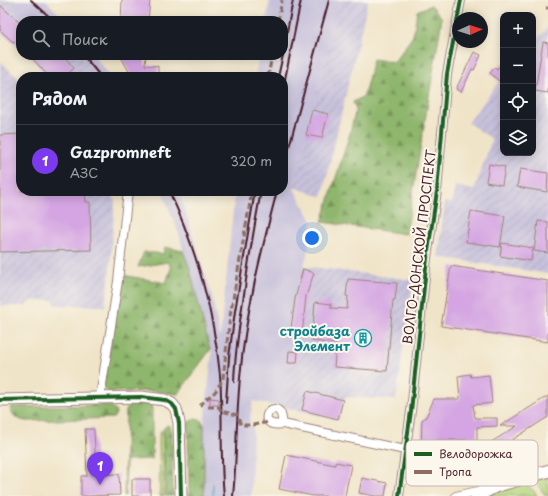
<!DOCTYPE html>
<html lang="ru">
<head>
<meta charset="utf-8">
<style>
  :root { --surface:#171b24; --page:#242831; --text:#f1f3f6; --muted:#9ea1a6; --line:#363941; --accent:#7c3aed }
  body { margin:0; font-family:"Playpen Sans",sans-serif; background:var(--page); color:var(--text) }
  .controls { position:absolute; right:12px; top:12px; display:grid; overflow:hidden; border-radius:8px; box-shadow:0 2px 10px #0003 }
  .controls button { width:36px; height:36px; display:grid; place-items:center; padding:0; border:0; border-bottom:1px solid var(--line); background:var(--surface); color:var(--text); font:20px sans-serif }
  .compass { position:absolute; left:452px; top:12px; width:36px; height:36px; border-radius:50%; background:var(--surface); box-shadow:0 2px 10px #0003; rotate:87deg }
  .you { position:absolute; left:312px; top:238px; width:14px; height:14px; margin:-10px; border:3px solid #fff; border-radius:50%; background:#1a73e8; box-shadow:0 0 0 6px #1a73e833 }
  .badge { display:grid; place-items:center; width:26px; height:26px; border-radius:50%; background:var(--accent); color:#fff; font-size:13px; font-weight:700 }
  .pin { position:absolute; translate:-50% -33px; filter:drop-shadow(0 1px 2px #0008) }
  .pin::after { content:''; position:absolute; top:21px; width:14px; height:12px; background:inherit; clip-path:polygon(0 0,100% 0,50% 100%) }
  .list { margin:0; padding:0; list-style:none }
  h2 { display:flex; justify-content:space-between; align-items:center; height:52px; margin:0; padding:0 16px; font-size:17px }
  h2 small { font-size:13px; font-weight:400; color:var(--muted) }
  .list li { display:grid; grid-template-columns:26px 1fr auto; gap:12px; align-items:center; box-sizing:border-box; height:72px; padding:0 16px; border-top:1px solid var(--line) }
  .list b { display:block; font-size:15px; white-space:nowrap }
  .list p { margin:0; font-size:13px; white-space:nowrap; color:var(--muted) }
  .list em { font-size:13px; font-style:normal; color:var(--muted) }
  .icon { flex:none; width:22px; height:22px; fill:none; stroke:currentColor; stroke-width:2; stroke-linecap:round; stroke-linejoin:round }
  .map { position:relative; flex:none; width:548px; height:496px; overflow:hidden }
  .search { position:absolute; background:var(--surface); box-shadow:0 2px 10px #0003; left:16px; top:16px; width:272px; height:44px; display:flex; align-items:center; gap:10px; box-sizing:border-box; padding:0 14px; border-radius:16px; color:var(--muted); font-size:15px }
  .panel { position:absolute; background:var(--surface); box-shadow:0 2px 10px #0003; left:16px; top:72px; width:272px; height:124px; border-radius:16px }
  .map>svg:first-child { display:block }
  .industrial { fill:url(#industrial-furrows) }
  .railway { fill:#c6c0da }
  .grass { fill:url(#grass-tufts); stroke:#7e7a54 }
  .forest { fill:url(#forest-firs); stroke:#6c6a4c }
  .lines { fill:none; stroke-linecap:round; stroke-linejoin:round }
  .stream { stroke:#44a8c3; stroke-width:2 }
  .building { fill:#d4a5e2 }
  .street-casing { stroke:#9d827a; stroke-width:10 }
  .secondary-casing { stroke:#9d827a; stroke-width:13 }
  .primary-casing { stroke:#9d827a; stroke-width:14 }
  .street { stroke:#fff; stroke-width:8 }
  .secondary { stroke:#fff; stroke-width:11 }
  .primary { stroke:#fff; stroke-width:12 }
  .rail { stroke:#4a1f2b; stroke-width:2 }
  .quiet { stroke:#8d6e63; stroke-width:3; stroke-dasharray:6 3; stroke-linecap:butt }
  .cycleway-casing { stroke:#fbf7ec; stroke-width:6 }
  .cycleway { stroke:#1b5e20; stroke-width:4 }
  .labels { text-anchor:middle; stroke-width:4; stroke-linejoin:round; paint-order:stroke }
  .street-label { font-size:13px; fill:#4a1f2b; stroke:#fbf7ec }
  .culture-label { font-size:13px; font-weight:bold; fill:#0d838f; stroke:#fbf7ec; text-anchor:end }
  .key { fill:#fbf7ec; stroke:#c6b6b2; stroke-width:1 }
  .key-label { font-size:11px; fill:#4a1f2b }
</style>
</head>
<body>
<div class="map">
<svg width="548" height="496" viewBox="0 0 548 496">
  <defs>
    <pattern id="industrial-furrows" width="10" height="10" patternUnits="userSpaceOnUse"><rect width="10" height="10" fill="#c6c0da"/><path d="M-1 1l2-2M0 10L10 0M9 11l2-2" fill="none" stroke="#aca5bb"/></pattern>
    <pattern id="grass-tufts" width="24" height="20" patternUnits="userSpaceOnUse"><rect width="24" height="20" fill="#b3d57d"/><path d="M3 7l-1-3M5 7V3M7 7l1-3M15 17l-1-3M17 17v-4M19 17l1-3" fill="none" stroke="#9bb66c"/></pattern>
    <pattern id="forest-firs" width="22" height="20" patternUnits="userSpaceOnUse"><rect width="22" height="20" fill="#8eb66c"/><path d="M5 1l3.5 6h-7zM16 11l3.5 6h-7z" fill="#769359"/></pattern>
  </defs>
  <rect width="100%" height="100%" fill="#fbf7ec"/>
  <filter id="ink" filterUnits="userSpaceOnUse"><feTurbulence type="fractalNoise" baseFrequency=".025" numOctaves="2"/><feDisplacementMap in="SourceGraphic" scale="8" xChannelSelector="R" yChannelSelector="G"/><feConvolveMatrix kernelMatrix="1 2 1 2 8 2 1 2 1" color-interpolation-filters="sRGB"/></filter>
  <filter id="wash" filterUnits="userSpaceOnUse"><feTurbulence type="fractalNoise" baseFrequency=".012" numOctaves="4" result="noise"/><feDisplacementMap in="SourceGraphic" scale="16" xChannelSelector="R" yChannelSelector="G"/><feGaussianBlur stdDeviation="0.9" result="paint"/><feColorMatrix in="noise" values="0 0 0 0 0 0 0 0 0 0 0 0 0 0 0 0 0 1.4 0 .05"/><feComposite in="paint" operator="in"/></filter>
  <g filter="url(#wash)">
    <rect width="100%" height="100%" fill="#f0e4c8"/>
    <path class="industrial" d="M0,0H13L7,6L25,21H21V49L0,32Z
      M340,0H368L322,197L293,187Z
      M548,27V274L438,257L445,202L452,203L455,186L474,190L492,139L468,123L503,76V153H533V43Z
      M28,55H80L98,77H49Z
      M0,61L21,81V191H109L115,200L109,280L105,306L56,305L53,300L30,301L26,306H0Z
      M304,266L413,280L396,400L345,397L339,420L283,407L294,299Z"/>
    <path class="railway" d="M13,0H46L65,21H36L32,18L29,21H25L7,6Z
      M270,0H340L293,187L312,221L307,255L294,299L283,407L253,401L249,425L253,427L251,496H204V425L212,354L190,269L183,251L180,236L162,191H179L212,297L220,338L235,191H283V77H255L259,55H283V21H266Z
      M80,55H93L111,77H98Z"/>
    <path class="grass" d="M160,431L162,432L163,436L164,496H160L159,436Z
      M548,476V496H546L536,482V479Z
      M520,483C529,485 533,489 537,496H485Z"/>
    <path class="forest" d="M431,5L442,18L406,234L322,222L350,133L356,109L353,102L364,96L373,59L394,62L413,36L417,11Z
      M165,247L183,251L190,269L210,350L178,394L149,391L108,392L103,388L122,275L166,283L171,268L168,262L138,267L144,252L163,254Z
      M148,404L151,405L152,408V459L126,460L125,496H124L126,411C128,402 140,404 148,404Z
      M106,405C111,406 114,408 116,413L114,418L26,421C19,420 12,416 10,409L11,407Z
      M195,418L200,419L204,425V496H189L188,423Z
      M167,425L170,427L172,431L173,496H166L163,429Z"/>
    <g class="lines">
      <path class="stream" d="M213,496V484"/>
    </g>
    <g id="blocks">
      <path class="building" d="M122,0H150L148,21H121Z
        M0,5L21,24V36L14,43L0,30Z
        M543,42L548,43V93L535,91Z
        M474,52L481,55L474,70L472,69L461,92L456,89Z
        M38,55H63L74,68L65,77H49L33,59Z
        M120,55H146L145,65L158,66V77H132Z
        M503,62V76L499,81L490,73L495,67L497,69Z
        M312,110L328,114L322,138L306,135Z
        M21,134V191H85L86,202H90L91,250L0,252V135Z
        M489,164L505,167L502,185L486,182Z
        M520,169L548,173L547,192L517,187Z
        M471,211L505,216L500,247L466,242Z
        M538,221L548,222V253L534,251Z
        M502,243L533,248L531,261L500,256Z
        M451,266L548,281V342L441,326Z
        M303,269L314,273L306,296L302,336H290L295,299Z
        M348,279L397,283L395,300H393L387,371L334,367L336,344L312,341L315,302L331,304V308L347,309L348,296H346Z
        M289,351L298,352L297,363H288Z
        M470,374L471,377L489,375L492,403L473,405L475,418H497V426L477,427V451L517,426H500L548,396V417L479,461L472,450H467V440H437V448H421L422,420L426,417L434,399H460L458,376Z
        M307,391L343,400L338,419L302,410Z
        M210,398L219,399V405H210Z
        M85,429H94L96,475L119,474L120,495L81,496V476H87Z
        M286,455L335,465V462L351,465L345,496H313L279,489Z
        M362,478L387,483L385,496H375L359,493Z
        M132,479H150V496H132Z"/>
    </g>
  </g>
  <g filter="url(#ink)">
    <use href="#blocks" fill-opacity="0" stroke="#9d827a" stroke-width="1"/>
    <g class="lines">
      <g class="street-casing">
        <path id="street" d="M100,397L118,281L128,191
          M283,424C282,421 282,415 280,412C271,402 259,421 273,424C276,425 280,424 283,424L405,450
          M399,496L411,411L427,258L437,191L447,74L461,0
          M456,496L482,490"/>
      </g>
      <g class="secondary-casing">
        <path id="secondary" d="M0,400L141,397L165,400L172,404L176,409L179,423L181,496"/>
      </g>
      <g class="primary-casing">
        <path id="primary" d="M477,496L496,486L548,471"/>
      </g>
      <use href="#street" class="street"/>
      <use href="#secondary" class="secondary"/>
      <use href="#primary" class="primary"/>
      <path class="rail" d="M31,0L54,21
        M283,53L293,0
        M83,55L101,77
        M278,77L283,55
        M283,89L301,0
        M283,169L329,0
        M169,191C196,247 214,313 220,375C223,415 220,456 224,496
        M234,382C235,350 240,319 245,288C249,255 255,223 261,191
        M226,403L229,357L235,311L255,191
        M233,496C237,457 236,417 240,378C245,315 261,252 277,191"/>
      <path class="quiet" d="M546,8H548
        M278,21L282,0
        M268,77L272,55
        M200,406L206,399L215,392L223,379L230,316L252,191
        M208,407H219L221,411L237,415L241,425H253L269,422"/>
      <g class="cycleway-casing">
        <path id="cycleway" d="M0,400L141,397L165,400L172,404L176,409L179,423L181,496
          M399,496L411,411L427,258L437,191L447,74L461,0"/>
      </g>
      <use href="#cycleway" class="cycleway"/>
    </g>
  </g>
  <defs>
    <g id="building-ring" transform="scale(0.9)"><circle r="9.5" fill="#fbf7ec" stroke="#0f9aa8" stroke-width="1.5"/><path d="M-4-6H4V6H1V3H-1V6H-4ZM-2.5-4.3h1.7v1.8h-1.7ZM.8-4.3h1.7v1.8H.8ZM-2.5-1h1.7V.8h-1.7ZM.8-1h1.7V.8H.8Z" fill="#0f9aa8"/></g>
  </defs>
  <g fill-rule="evenodd">
    <use href="#building-ring" x="363" y="338"/>
  </g>
  <g class="labels">
    <g class="street-label">
      <text transform="translate(419 247) rotate(-83)" y="5">ВОЛГО-ДОНСКОЙ ПРОСПЕКТ</text>
    </g>
    <g class="culture-label">
      <text x="350" y="336">стройбаза<tspan x="350" dy="15">Элемент</tspan></text>
    </g>
  </g>
  <rect x="406" y="440" width="132" height="46" rx="6" class="key"/>
  <rect x="414" y="452" width="18" height="4" fill="#1b5e20"/>
  <rect x="414" y="470" width="18" height="4" fill="#8d6e63"/>
  <g class="key-label">
    <text x="439" y="458">Велодорожка</text>
    <text x="439" y="476">Тропа</text>
  </g>
</svg>
<div class="controls">
<button>+</button>
<button>−</button>
<button><svg class="icon" aria-label="locate" viewBox="0 0 24 24"><circle cx="12" cy="12" r="6"/><path d="M12 2v4M12 18v4M2 12h4M18 12h4"/></svg></button>
<button><svg class="icon" aria-label="layers" viewBox="0 0 24 24"><path d="M12 4l9 5-9 5-9-5zM3 14l9 5 9-5"/></svg></button>
</div>
<svg class="compass" viewBox="-18 -18 36 36"><path d="M0-13l5 13h-10z" fill="#e53935"/><path d="M0 13l5-13h-10z" fill="#9ea1a6"/></svg>
<div class="you"></div>
<div class="pin badge" style="left:100px;top:485px">1</div>
<div class="search"><svg class="icon" aria-label="search" viewBox="0 0 24 24"><circle cx="10" cy="10" r="6"/><path d="M15 15l6 6"/></svg>Поиск</div>
<section class="panel">
<h2>Рядом<small></small></h2>
<ul class="list">
<li><span class="badge">1</span><div><b>Gazpromneft</b><p>АЗС</p></div><em>320 m</em></li>
</ul>
</section>
</div>
</body>
</html>
